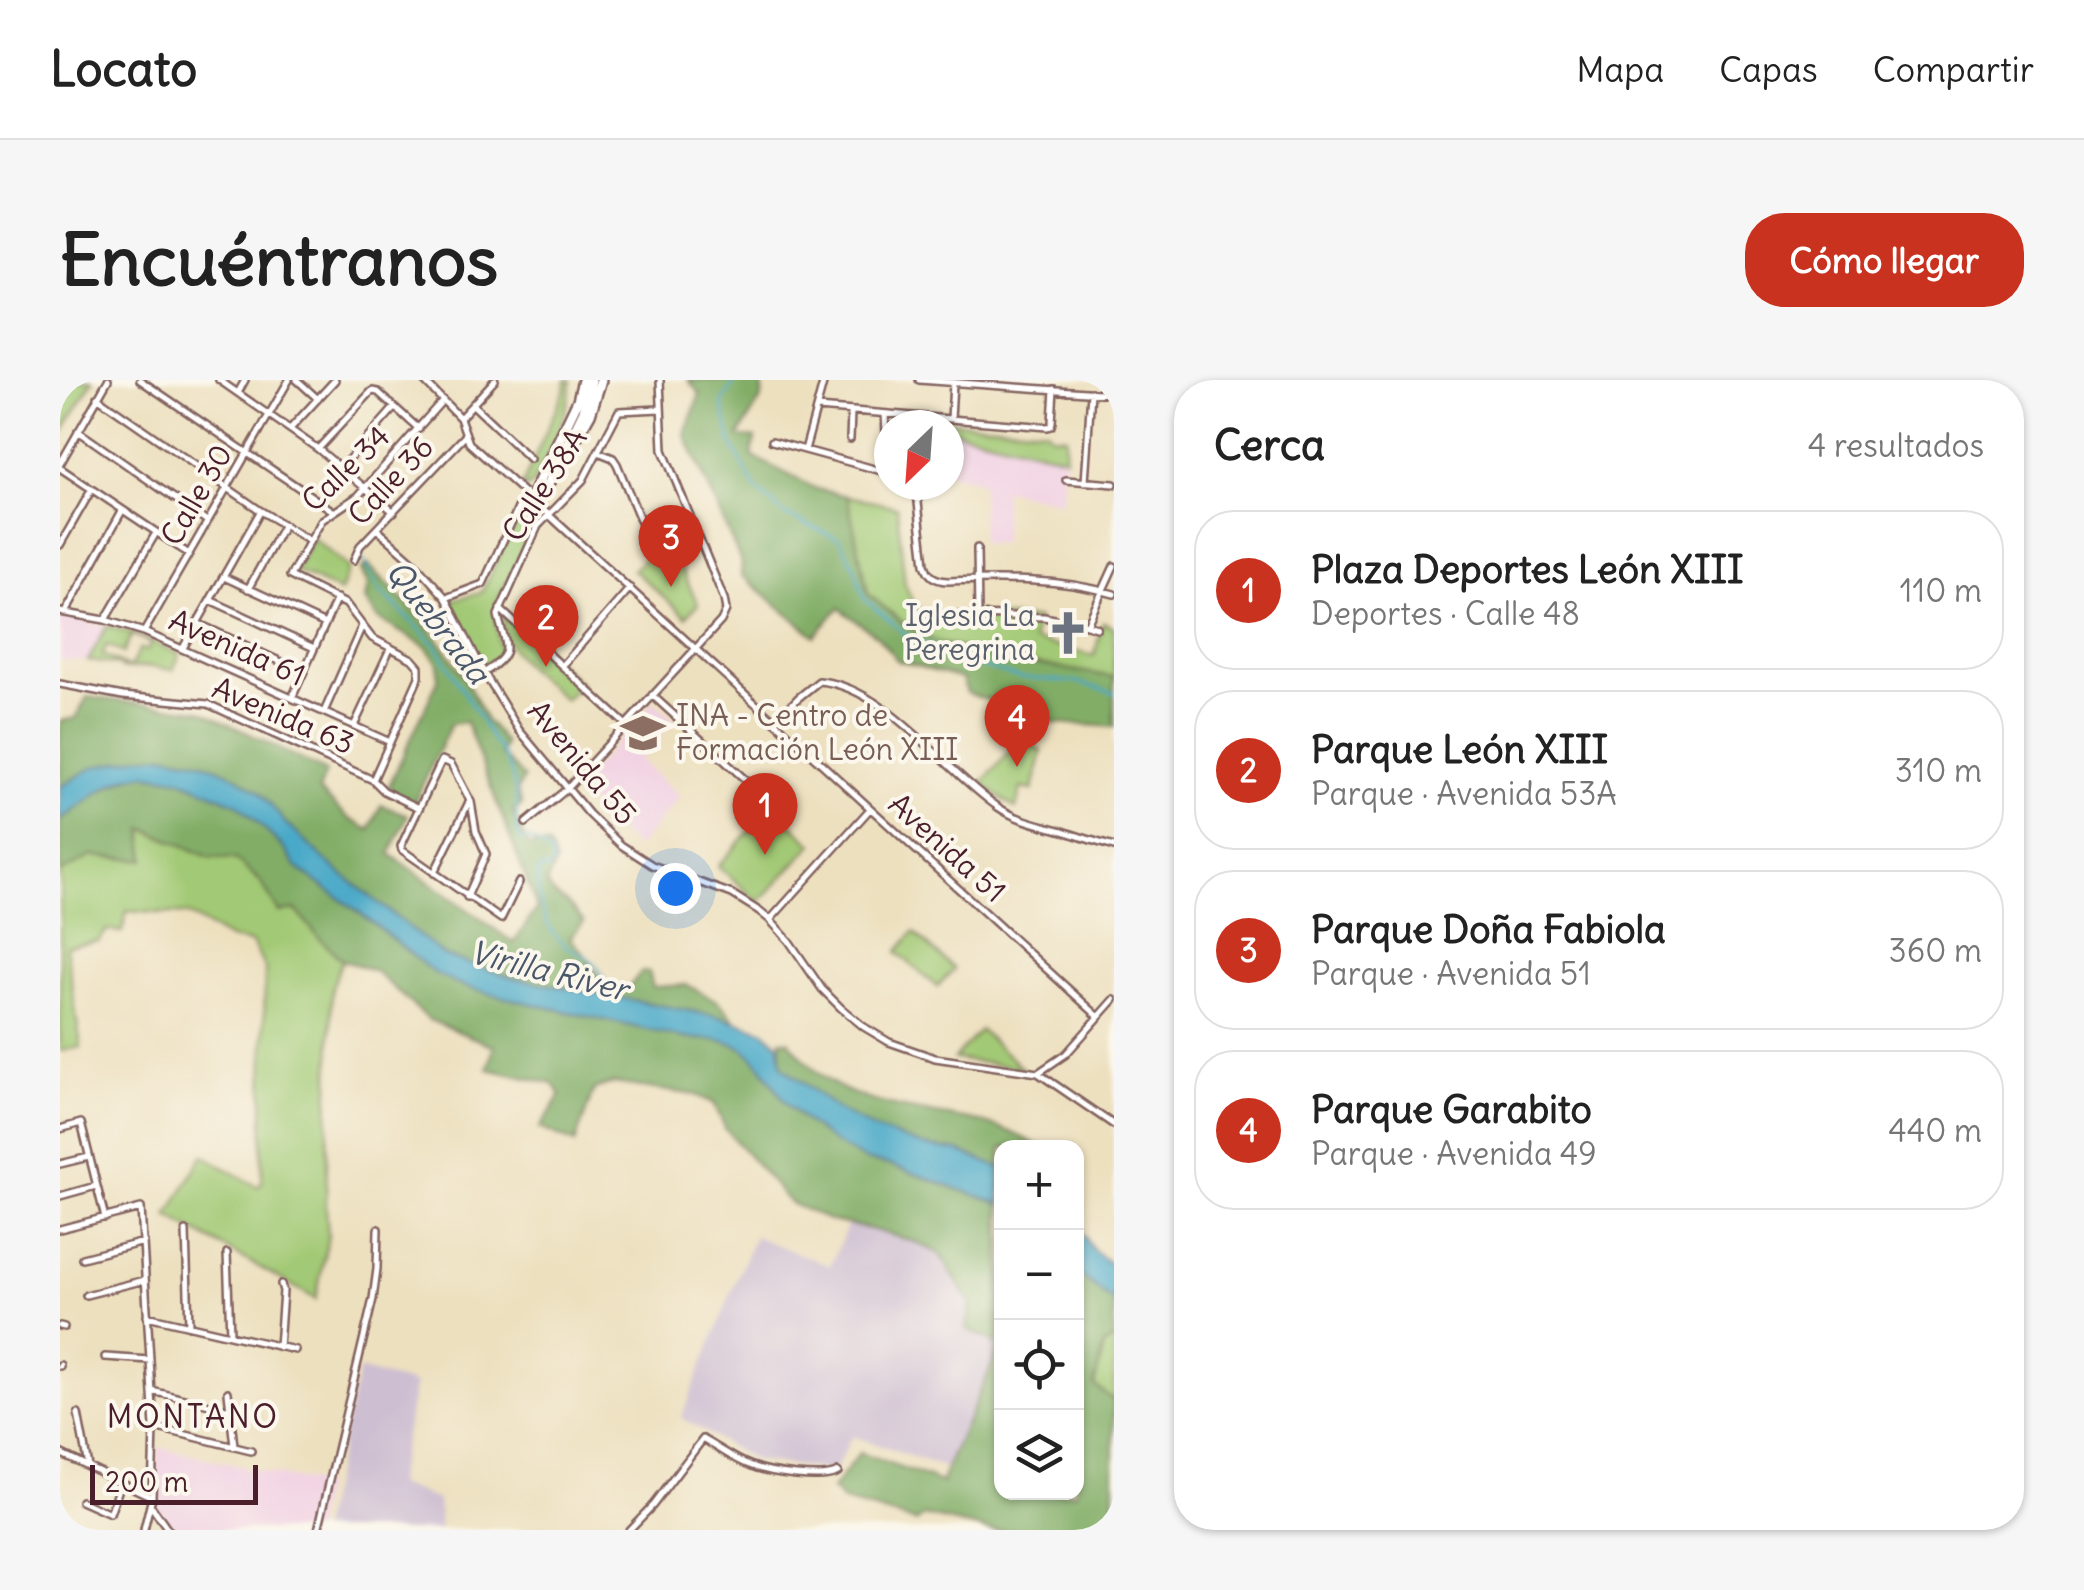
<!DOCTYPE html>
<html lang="es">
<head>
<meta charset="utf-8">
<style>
  :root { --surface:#fff; --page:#f6f6f6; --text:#222; --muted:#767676; --line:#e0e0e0; --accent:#c8321e }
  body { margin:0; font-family:Delius,sans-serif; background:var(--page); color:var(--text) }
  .controls { position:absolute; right:30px; bottom:30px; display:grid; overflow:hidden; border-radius:20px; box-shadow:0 2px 8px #0004 }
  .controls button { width:90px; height:90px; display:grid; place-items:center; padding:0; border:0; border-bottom:2px solid var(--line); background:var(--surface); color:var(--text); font:50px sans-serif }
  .compass { position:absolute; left:814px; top:30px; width:90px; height:90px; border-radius:50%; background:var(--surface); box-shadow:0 2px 8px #0004; rotate:205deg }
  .scale { position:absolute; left:30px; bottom:25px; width:168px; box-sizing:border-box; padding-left:10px; border:5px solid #4a1f2b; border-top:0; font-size:28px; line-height:35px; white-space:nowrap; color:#4a1f2b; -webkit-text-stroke:8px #fbf7ec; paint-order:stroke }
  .you { position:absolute; left:615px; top:508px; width:35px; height:35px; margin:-25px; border:8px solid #fff; border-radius:50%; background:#1a73e8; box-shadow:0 0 0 15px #1a73e833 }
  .badge { display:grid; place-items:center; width:65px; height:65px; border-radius:50%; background:var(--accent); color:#fff; font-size:32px; font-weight:700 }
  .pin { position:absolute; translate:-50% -82px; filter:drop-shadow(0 2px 5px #0008) }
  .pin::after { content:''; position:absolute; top:52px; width:35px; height:30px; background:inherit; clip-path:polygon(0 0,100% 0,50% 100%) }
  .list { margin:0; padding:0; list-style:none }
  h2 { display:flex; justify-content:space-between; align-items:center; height:130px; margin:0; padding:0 40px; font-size:42px }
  h2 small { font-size:32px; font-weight:400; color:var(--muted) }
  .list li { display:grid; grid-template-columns:65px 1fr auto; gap:30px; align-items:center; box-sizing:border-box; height:160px; margin:0 20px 20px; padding:0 20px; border:2px solid var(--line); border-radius:40px }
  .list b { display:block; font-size:38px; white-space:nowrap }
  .list p { margin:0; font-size:32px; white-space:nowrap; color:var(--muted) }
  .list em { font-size:32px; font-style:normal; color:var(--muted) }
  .icon { flex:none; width:55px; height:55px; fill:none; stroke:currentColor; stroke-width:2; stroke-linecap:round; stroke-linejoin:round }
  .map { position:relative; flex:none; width:1054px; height:1150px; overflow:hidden; border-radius:40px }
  header { display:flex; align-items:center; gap:60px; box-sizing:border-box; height:140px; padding:0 50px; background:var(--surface); border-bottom:2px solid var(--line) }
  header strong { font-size:48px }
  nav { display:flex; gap:55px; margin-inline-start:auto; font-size:35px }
  .intro { display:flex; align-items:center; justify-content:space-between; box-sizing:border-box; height:240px; padding:0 60px }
  h1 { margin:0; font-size:70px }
  .button { padding:25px 45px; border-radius:40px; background:var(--accent); color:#fff; font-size:35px; font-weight:700 }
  main { display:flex; gap:60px; padding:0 60px }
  aside { flex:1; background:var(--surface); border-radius:40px; box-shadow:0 2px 8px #0004 }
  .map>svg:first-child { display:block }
  .built { fill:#f1d0e3 }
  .industrial { fill:#cebed1 }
  .green { fill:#a2c974; stroke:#767450; stroke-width:2.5; fill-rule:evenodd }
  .forest { fill:#81ad66; stroke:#666648; stroke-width:2.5 }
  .water { fill:#49a9c8; stroke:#4a647a; stroke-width:2.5 }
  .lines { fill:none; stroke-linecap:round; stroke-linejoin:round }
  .stream { stroke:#49a9c8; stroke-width:2.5 }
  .minor-casing { stroke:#83635f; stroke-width:10 }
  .highway-casing { stroke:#83635f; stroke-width:14 }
  .minor { stroke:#fff; stroke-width:5 }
  .highway { stroke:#fff; stroke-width:9 }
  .rail-casing { stroke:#4a1f2b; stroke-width:6 }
  .rail { stroke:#fbf7ec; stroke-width:2.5; stroke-dasharray:8; stroke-linecap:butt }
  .labels { text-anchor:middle; stroke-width:8; stroke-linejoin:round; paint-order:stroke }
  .street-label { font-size:30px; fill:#4a1f2b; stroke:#fbf7ec }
  .worship-label { font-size:30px; fill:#5b616d; stroke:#fbf7ec; text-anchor:end }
  .education-label { font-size:30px; fill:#785e54; stroke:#fbf7ec; text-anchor:start }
  .water-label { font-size:32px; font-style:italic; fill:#4a566a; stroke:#fbf7ec }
  .neighbourhood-label { font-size:32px; letter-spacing:2.5px; fill:#4a1f2b; stroke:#fbf7ec }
</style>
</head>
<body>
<header>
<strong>Locato</strong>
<nav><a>Mapa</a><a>Capas</a><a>Compartir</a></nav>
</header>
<div class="intro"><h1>Encuéntranos</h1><a class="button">Cómo llegar</a></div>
<main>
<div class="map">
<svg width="1054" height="1150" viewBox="0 0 1054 1150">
  <rect width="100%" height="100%" fill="#fbf7ec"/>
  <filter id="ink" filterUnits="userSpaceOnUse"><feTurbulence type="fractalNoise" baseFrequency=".01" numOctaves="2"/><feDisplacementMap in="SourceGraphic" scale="20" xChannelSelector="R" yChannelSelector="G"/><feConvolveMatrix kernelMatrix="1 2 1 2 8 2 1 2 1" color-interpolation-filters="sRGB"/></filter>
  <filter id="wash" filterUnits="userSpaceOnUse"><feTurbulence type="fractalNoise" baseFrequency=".0048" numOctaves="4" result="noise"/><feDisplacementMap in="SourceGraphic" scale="40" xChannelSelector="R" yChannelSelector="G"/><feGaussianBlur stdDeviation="2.25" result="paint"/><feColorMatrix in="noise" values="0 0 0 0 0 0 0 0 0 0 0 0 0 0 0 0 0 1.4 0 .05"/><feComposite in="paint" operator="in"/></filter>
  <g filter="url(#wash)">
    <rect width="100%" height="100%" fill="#ede0bf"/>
    <path class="built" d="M889,49L1005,77L1001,122L944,109L943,163H921L922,102L889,93Z
      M0,236L47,246L28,281L0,280Z
      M593,321L614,340L579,380L620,417L577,468L544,439L517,408Z
      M98,1067L264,1106L254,1150H113L97,1128Z"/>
    <path class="industrial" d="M788,844L855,862L879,873L911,924L940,965L886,1089L792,1056L777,1086L771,1091L694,1081L621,1038L694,856L770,886Z
      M299,990L355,1004L336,1103L340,1106L378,1120L380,1150H260Z"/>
    <path class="green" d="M0,0H33L0,57Z
      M506,0H511C510,36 488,72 473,104L467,108L462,106L505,9Z
      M838,37L986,49L991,55L1006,56L1005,77L889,49V45H872Z
      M787,116L837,127L845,204L852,220L866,238L913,236L977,239L973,260L1034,276L1043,242L1054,247V297L939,278L877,262L848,247L808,214Z
      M464,127L478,139L437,222L435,239L441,274L435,282L424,288L391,220L421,213Z
      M253,158L289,188L280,212L235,191Z
      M591,172L595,182L614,175L638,224L626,237L573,190Z
      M444,234L521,304L505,320C481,298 437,271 444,234Z
      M47,246L74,254L120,274L113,290C103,289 93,286 83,287C75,288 70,290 61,288V285L28,281ZM72,254L91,263L87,271L80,268L70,288L42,275L47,265L63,273Z
      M960,359L982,371L973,410L961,408L956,429L922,404Z
      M712,427L753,464L699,522L658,486Z
      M82,448L149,477L175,479L200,501L219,532L236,530L260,559L282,580L272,608L266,824L268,856L256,919L108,836L143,775L198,807L202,802L205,589L192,563L169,559L128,535L67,531L62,552L47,550L39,561L6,566L21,667L0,671V493L32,476L85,480Z
      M854,552L894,589L877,607L837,572Z
      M920,650L962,688L894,679Z
      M1054,958V1021L1034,1005L1044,966Z"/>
    <path class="forest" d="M628,0H703L702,17L679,56L695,58L692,76L757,109L787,116L808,214L848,247L877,262L939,278L1054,297V347L995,343L907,313L902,299L838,281L818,257L779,228L755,256L681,195L682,184L625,54L640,14Z
      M308,185C339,215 369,244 393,280C407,299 416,322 427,343L431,345L445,364L441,374L464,398L457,410L462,425L453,432L468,465L489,466L496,483L486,503L494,514L508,524L524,542L510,558L525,575L537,595L557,613L570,606L581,592H589L593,607L627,605L659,622L677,642L662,637L454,598L385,576L273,487L227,445L200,412L172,394L139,381L106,375L34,387L0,407V341L16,338L27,317L141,330L266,392L259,411L290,439L310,450L321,425L348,435L330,474L454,563L477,528L406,342L391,344L354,423L328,408L378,300V283L366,267L317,238L305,220L308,204L301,190Z
      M86,394L119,399L178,424L224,468L236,487L303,535L375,593L443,617L624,658L659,660L674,664L685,669L702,687L726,723L745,741L805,780L830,785L941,824L942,1112H1016L1017,893L1054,922V958L1044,966L1034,1005L1054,1021V1150H929L864,1136L856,1142L784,1122L772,1110L799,1073L882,1103L886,1089L940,966L907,949L911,924L879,873L855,862L811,849L771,841L730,823L666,750L654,723L636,715L554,703L534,709L515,763L480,748L501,715L494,704L428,689L434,666L369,640L315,591L282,580L260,559L236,530L219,532L200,501L175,479L149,477L83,448L85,480L32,476L0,493V441C28,420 51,400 86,394Z
      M721,660H728C736,669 744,680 754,689C796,729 870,730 924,743C944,748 963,757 981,767L942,768L941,788L898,771L864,766L814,749L777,729L721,686Z"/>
    <path class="water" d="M106,375L139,381L172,394L200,412L227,445L273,487L385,576L454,598L662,637L703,650L719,664L722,686L777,729L814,749L864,766L898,771L941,788V824L830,785L805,780L774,763L745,741L726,723L702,687L685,669L674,664L659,660L624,658L442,617L396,604L374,593L303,535L236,487L224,468L178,424L119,399L86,394L66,398L47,407L0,440V407L34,387L78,377Z
      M1017,845L1033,870L1054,887V922L1017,893Z"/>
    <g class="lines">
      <path class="stream" d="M676,0L662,22L671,63L695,108L725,135L779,159L794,185L804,218L852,260L919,286L960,298L1017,302L1054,313
        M301,177L320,211L376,265L433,361C448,376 458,407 457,429C456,441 455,448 461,460H472L491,474L493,484L488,490L482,488L478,491C476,515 483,548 504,564C514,572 529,576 537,586C544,595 546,606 548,616"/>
    </g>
  </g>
  <g filter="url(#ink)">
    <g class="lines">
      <g class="minor-casing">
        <path id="minor" d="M80,0L273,131
          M159,0L258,69L334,132
          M237,0L258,19
          M363,0L400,38L409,63L470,118
          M859,0L1054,14
          M178,13L185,0
          M37,17L201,131L248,160
          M413,25L470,79
          M757,28L987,47L991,46L992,42L994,9
          M825,34L827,73
          M400,38L435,0
          M891,39L893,3
          M230,49L275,0
          M18,51L147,141
          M790,59L791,32
          M712,61L829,93
          M258,69L312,11L318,12L359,49
          M745,70L764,0
          M538,72L553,78L557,84L593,171
          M0,84L48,0
          M0,88L129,174
          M281,88L335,27
          M1006,100L1054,104
          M1025,102L1031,12
          M856,105L865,184C868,196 875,200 887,201C944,199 999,198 1054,214
          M478,125L1039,637
          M318,150L354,182L386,218L424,293L459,350L529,434L561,465L592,485L672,514L699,531L710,540L729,561L762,609L781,628L804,647L829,662L875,678L978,693L1054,745
          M0,165L32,109
          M917,168L918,234
          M294,180L300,166L405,56
          M164,197L265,244
          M188,209L223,146
          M386,218L423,204L465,113
          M150,220L254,268
          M440,229L565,344
          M0,232L45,240L84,252L330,362
          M5,233L62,131
          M867,234L984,237L1027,245
          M45,240L96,153
          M137,243L243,292
          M1037,248L1027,245L1054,186
          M84,252L229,0
          M123,268L200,132
          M503,285L570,208
          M424,293C457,271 445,268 438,235L478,146L523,100L559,31L600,29
          M0,304L63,316L148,324L313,400L324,411L359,428
          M592,315L701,414
          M232,318L277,218
          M264,332L302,246
          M715,342L738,318L759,301C825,306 886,392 938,427C958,441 980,444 1003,451C1020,457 1037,462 1054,467
          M294,346L330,269
          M313,400L359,297V287L352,279L312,258L286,224L230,196L262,140L298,116L382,21
          M466,443L508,408L661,241L666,230L664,219L603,70L600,0
          M374,493L410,420
          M407,517L426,474L416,451L411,422L391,384L382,380L341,466L342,470L441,539L459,502
          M710,540L810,429
          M978,693L1006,674L1054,620
          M0,749L21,743L45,838
          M0,784L29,777
          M0,816L36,806
          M0,849L81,828L94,1047L92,1117L84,1150
          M126,851L129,946
          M167,873L170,955
          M22,878L84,862
          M26,915L85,900
          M87,936L235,970
          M0,946L4,947
          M219,967L223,911L221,904
          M45,977L90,980
          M0,985V986
          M92,1011L170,1030
          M168,1012L174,1066
          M18,1034L28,1086
          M94,1047L191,1071
          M0,1073L92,1117
          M21,1121L50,1134L61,1103
          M91,1126L108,1150
          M258,1150L313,919L317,889L318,849
          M569,1150L593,1125L643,1059C659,1068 675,1080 692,1086C710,1093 763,1101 778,1092"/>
      </g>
      <g class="highway-casing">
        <path id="highway" d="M517,57L530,34L541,0
          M471,118L518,20L523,0
          M478,125L524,31L531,0"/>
      </g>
      <use href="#minor" class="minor"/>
      <use href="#highway" class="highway"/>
      <g class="rail-casing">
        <path id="rail" d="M0,1140L4,1150"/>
      </g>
      <use href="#rail" class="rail"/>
    </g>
  </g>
  <defs>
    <g id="church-bare" transform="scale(3.45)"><path d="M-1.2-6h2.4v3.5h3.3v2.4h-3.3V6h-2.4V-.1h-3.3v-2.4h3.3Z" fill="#6b7280" stroke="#fbf7ec" stroke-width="2.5" paint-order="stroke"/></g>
    <g id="university-bare" transform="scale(3.45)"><path d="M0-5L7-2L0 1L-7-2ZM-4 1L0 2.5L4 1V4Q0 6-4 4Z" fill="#8d6e63" stroke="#fbf7ec" stroke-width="2.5" paint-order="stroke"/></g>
  </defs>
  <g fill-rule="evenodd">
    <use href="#church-bare" x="1008" y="253"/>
    <use href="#university-bare" x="583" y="353"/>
  </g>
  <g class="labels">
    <g class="street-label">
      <text transform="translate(286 89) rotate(-44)" y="10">Calle 34</text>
      <text transform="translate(331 101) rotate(-47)" y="10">Calle 36</text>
      <text transform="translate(485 105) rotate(-57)" y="10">Calle 38A</text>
      <text transform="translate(137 115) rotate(-60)" y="10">Calle 30</text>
      <text transform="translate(177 268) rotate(24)" y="10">Avenida 61</text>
      <text transform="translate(223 336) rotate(23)" y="10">Avenida 63</text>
      <text transform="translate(522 383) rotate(50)" y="10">Avenida 55</text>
      <text transform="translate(887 468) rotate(42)" y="10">Avenida 51</text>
    </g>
    <g class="worship-label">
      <text x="975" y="246">Iglesia La<tspan x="975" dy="34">Peregrina</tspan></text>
    </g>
    <g class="education-label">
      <text x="616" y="346">INA - Centro de<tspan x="616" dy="34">Formación León XIII</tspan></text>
    </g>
    <g class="water-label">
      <text transform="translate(378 242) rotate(52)" y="11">Quebrada</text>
      <text transform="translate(489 591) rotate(14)" y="11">Virilla River</text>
    </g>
    <g class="neighbourhood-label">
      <text x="133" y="1048">MONTANO</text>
    </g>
  </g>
</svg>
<div class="controls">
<button>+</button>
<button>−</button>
<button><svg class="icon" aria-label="locate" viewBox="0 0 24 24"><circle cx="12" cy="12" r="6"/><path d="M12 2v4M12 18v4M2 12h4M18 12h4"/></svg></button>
<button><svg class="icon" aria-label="layers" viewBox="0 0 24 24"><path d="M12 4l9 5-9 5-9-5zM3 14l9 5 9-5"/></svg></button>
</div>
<svg class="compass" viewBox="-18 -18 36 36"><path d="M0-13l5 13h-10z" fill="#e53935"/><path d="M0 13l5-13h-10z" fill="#767676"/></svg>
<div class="scale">200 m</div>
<div class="you"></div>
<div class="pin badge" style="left:705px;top:475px">1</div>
<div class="pin badge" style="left:486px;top:287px">2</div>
<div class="pin badge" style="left:611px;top:207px">3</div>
<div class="pin badge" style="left:957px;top:387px">4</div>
</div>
<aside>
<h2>Cerca<small>4 resultados</small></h2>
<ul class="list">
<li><span class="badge">1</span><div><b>Plaza Deportes León XIII</b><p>Deportes · Calle 48</p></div><em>110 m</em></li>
<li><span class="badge">2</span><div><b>Parque León XIII</b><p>Parque · Avenida 53A</p></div><em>310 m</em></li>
<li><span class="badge">3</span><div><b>Parque Doña Fabiola</b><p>Parque · Avenida 51</p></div><em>360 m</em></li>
<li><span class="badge">4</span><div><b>Parque Garabito</b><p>Parque · Avenida 49</p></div><em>440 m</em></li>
</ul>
</aside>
</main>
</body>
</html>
